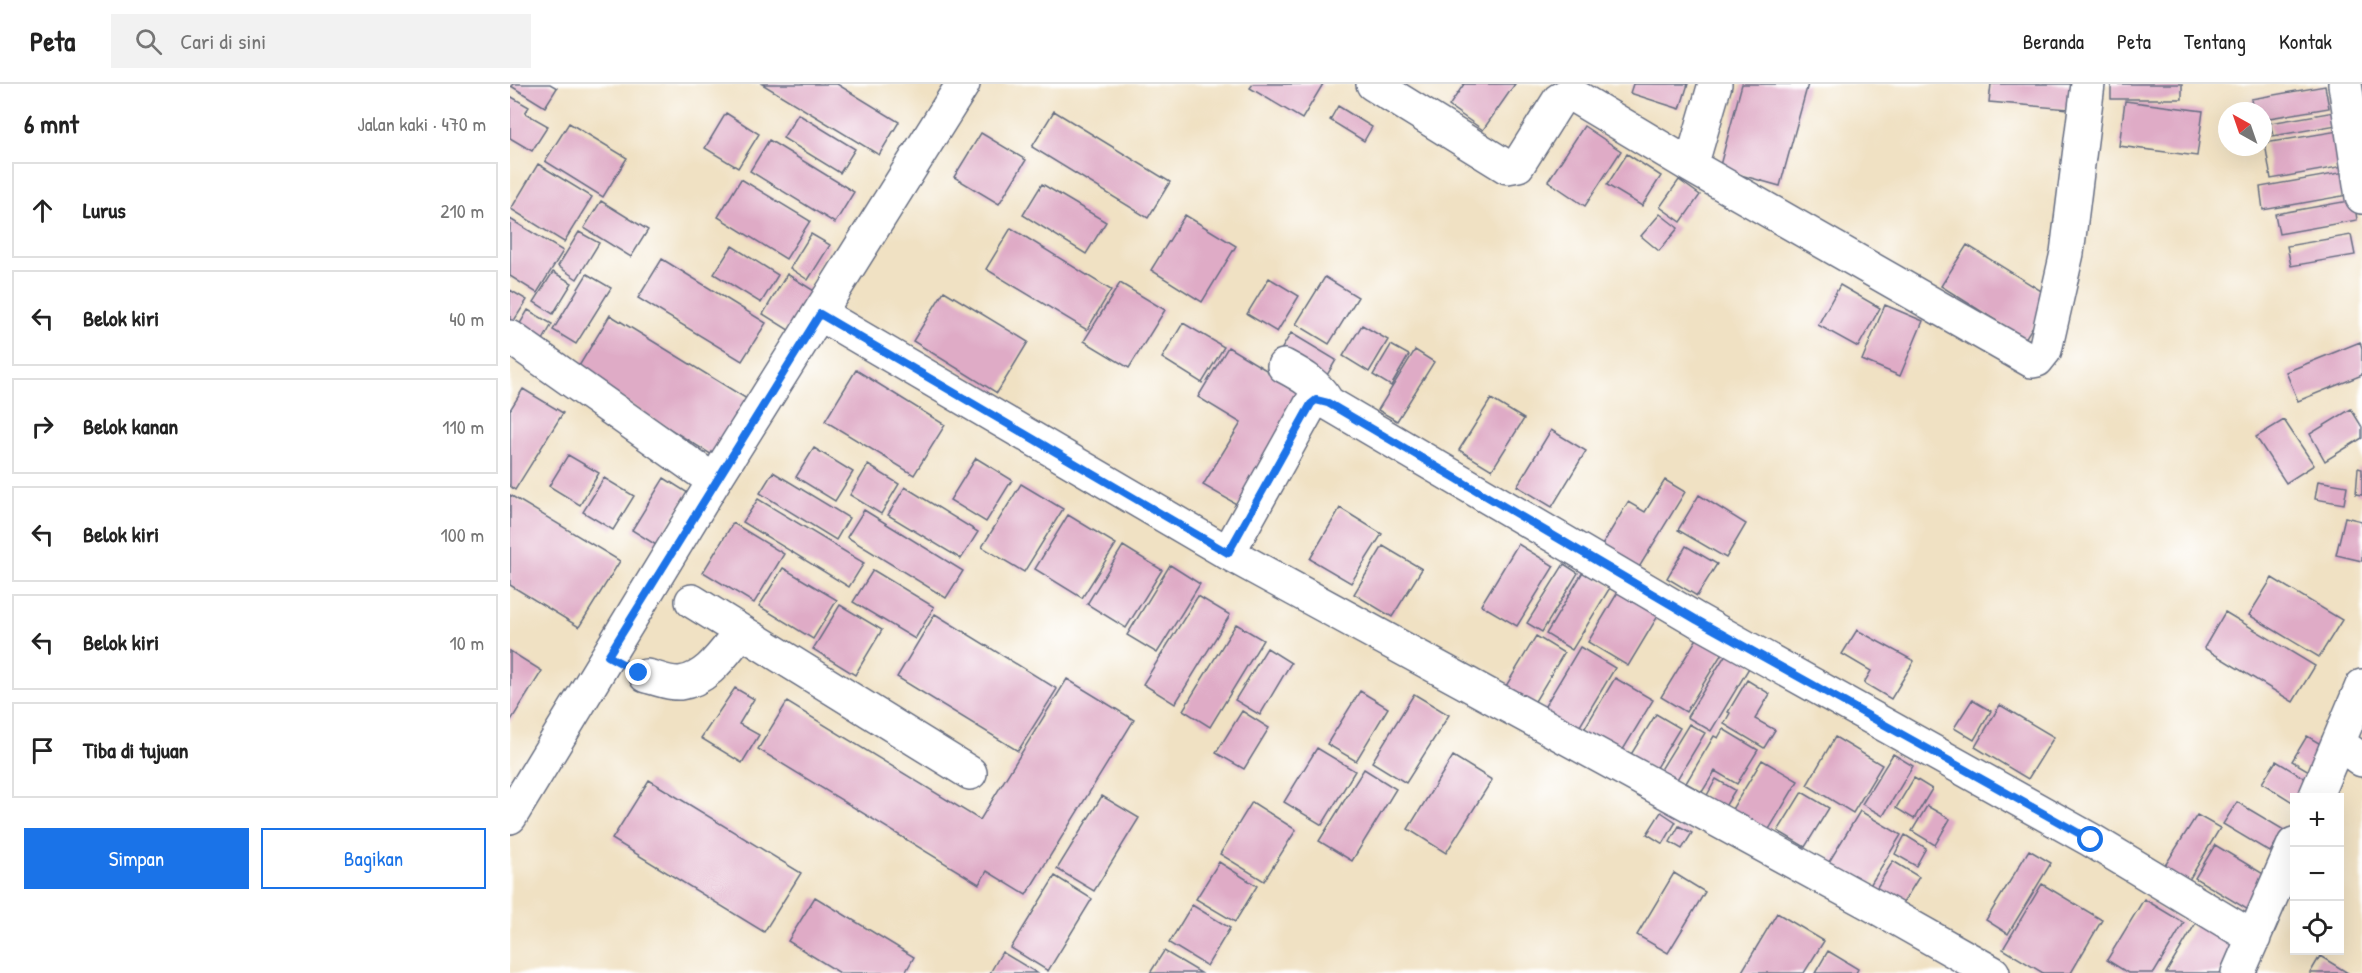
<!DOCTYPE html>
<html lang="id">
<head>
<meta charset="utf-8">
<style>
  :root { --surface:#fff; --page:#f2f2f2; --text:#222; --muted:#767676; --line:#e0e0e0; --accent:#1a73e8 }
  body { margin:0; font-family:"Patrick Hand",sans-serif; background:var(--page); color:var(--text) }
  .controls { position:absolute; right:18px; bottom:18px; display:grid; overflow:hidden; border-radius:0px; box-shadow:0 6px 24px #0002 }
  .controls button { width:54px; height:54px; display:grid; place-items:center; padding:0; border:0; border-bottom:2px solid var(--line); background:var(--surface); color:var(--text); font:30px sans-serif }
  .compass { position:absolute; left:1708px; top:18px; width:54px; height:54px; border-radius:50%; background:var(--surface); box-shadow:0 6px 24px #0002; rotate:320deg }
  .stop { position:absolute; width:18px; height:18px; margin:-14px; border:4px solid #1a73e8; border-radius:50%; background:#fff }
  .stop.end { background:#1a73e8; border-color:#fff; box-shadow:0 2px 6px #0008 }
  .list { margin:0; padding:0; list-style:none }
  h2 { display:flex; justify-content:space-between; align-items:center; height:78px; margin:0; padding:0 24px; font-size:26px }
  h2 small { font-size:20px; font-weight:400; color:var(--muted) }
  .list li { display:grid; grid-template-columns:39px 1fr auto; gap:18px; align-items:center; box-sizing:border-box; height:96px; margin:0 12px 12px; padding:0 12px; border:2px solid var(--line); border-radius:0px }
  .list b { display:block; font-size:22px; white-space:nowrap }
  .list em { font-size:20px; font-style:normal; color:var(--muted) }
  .actions { display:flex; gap:12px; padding:18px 24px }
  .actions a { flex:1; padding:14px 0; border:2px solid var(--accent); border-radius:0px; text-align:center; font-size:21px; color:var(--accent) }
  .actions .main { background:var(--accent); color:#fff }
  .icon { flex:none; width:33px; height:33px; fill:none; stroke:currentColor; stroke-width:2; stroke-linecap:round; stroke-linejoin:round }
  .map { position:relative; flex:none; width:1852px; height:889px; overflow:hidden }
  header { display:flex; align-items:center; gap:36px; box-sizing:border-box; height:84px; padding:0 30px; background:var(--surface); border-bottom:2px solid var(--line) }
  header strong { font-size:28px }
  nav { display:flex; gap:33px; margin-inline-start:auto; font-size:21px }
  .search { width:420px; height:54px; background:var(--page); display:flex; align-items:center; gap:15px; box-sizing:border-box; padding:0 21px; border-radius:0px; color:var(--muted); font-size:22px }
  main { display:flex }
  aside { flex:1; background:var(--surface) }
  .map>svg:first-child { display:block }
  .building { fill:#dfabc6 }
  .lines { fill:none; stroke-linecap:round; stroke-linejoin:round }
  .minor-casing { stroke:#666d81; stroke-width:36 }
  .minor { stroke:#fff; stroke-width:33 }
  .route { stroke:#1a73e8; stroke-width:8 }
</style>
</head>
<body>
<header>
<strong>Peta</strong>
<div class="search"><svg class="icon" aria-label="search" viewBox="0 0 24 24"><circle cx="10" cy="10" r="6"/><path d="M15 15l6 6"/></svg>Cari di sini</div>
<nav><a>Beranda</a><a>Peta</a><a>Tentang</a><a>Kontak</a></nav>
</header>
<main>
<aside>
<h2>6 mnt<small>Jalan kaki · 470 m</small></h2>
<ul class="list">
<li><svg class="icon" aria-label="ahead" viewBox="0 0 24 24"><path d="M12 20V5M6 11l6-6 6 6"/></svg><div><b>Lurus</b></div><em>210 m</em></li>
<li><svg class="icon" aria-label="left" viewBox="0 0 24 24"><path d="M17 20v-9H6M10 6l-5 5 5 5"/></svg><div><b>Belok kiri</b></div><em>40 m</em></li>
<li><svg class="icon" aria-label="right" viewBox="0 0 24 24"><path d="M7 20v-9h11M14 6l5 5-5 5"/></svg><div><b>Belok kanan</b></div><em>110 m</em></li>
<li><svg class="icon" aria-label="left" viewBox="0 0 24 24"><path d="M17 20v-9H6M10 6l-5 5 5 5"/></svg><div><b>Belok kiri</b></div><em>100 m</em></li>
<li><svg class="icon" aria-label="left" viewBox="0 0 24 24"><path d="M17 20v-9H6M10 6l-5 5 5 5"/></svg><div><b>Belok kiri</b></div><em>10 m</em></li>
<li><svg class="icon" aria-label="arrive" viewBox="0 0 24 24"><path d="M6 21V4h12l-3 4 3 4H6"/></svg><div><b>Tiba di tujuan</b></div></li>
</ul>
<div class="actions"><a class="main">Simpan</a><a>Bagikan</a></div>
</aside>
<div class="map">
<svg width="1852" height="889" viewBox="0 0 1852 889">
  <rect width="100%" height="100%" fill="#fff"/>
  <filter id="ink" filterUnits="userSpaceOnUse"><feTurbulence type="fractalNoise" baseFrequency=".0167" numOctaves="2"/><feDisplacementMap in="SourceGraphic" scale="12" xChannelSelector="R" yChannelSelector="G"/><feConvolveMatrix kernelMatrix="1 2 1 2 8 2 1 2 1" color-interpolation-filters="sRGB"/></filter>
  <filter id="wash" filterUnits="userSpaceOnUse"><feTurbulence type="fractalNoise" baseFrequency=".008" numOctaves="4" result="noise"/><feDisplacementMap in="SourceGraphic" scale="24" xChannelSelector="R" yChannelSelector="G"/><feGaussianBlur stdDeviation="1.35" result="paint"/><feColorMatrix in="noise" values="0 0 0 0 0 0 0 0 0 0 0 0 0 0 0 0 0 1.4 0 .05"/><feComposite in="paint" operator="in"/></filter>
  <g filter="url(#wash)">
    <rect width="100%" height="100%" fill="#f0e1c3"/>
    <g id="blocks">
      <path class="building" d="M3,0H40L47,4L35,23L1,2Z
        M252,0H327L389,38L369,71Z
        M743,0H813L792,35L740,4Z
        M954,0H1005L973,46L939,22Z
        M1123,0H1178L1170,25L1120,9Z
        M1232,0H1298L1270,102L1209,85Z
        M1481,0H1561L1559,25L1479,18Z
        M1601,0H1672V15H1601Z
        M1815,2L1819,24L1753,35V27H1743L1741,15Z
        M0,12L19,23L15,29L38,42L22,67L0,54Z
        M1615,17L1693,27L1687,72L1609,62Z
        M828,22L862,43L854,57L820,36Z
        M544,27L660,98L638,134L522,63Z
        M1824,28L1827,41L1763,52L1760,39Z
        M216,29L249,50L228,84L195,64Z
        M288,30L345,65L330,89L273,54Z
        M59,39L117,74L93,113L35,77Z
        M1074,42L1111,67L1075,122L1038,97Z
        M1828,47L1834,82L1761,95L1755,59Z
        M471,49L516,76L489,120L444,93Z
        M259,56L344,108L325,139L240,87Z
        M1117,70L1151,92L1132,122L1097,101Z
        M28,80L82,113L54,158L1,125Z
        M1835,88L1838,111L1753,126L1750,103Z
        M231,95L300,137L276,175L208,133Z
        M1169,96L1190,111L1171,138L1150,123Z
        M532,100L596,138L576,170L513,131Z
        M1844,116L1847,136L1769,150L1765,130Z
        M91,117L138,146L121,173L74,144Z
        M1150,130L1168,144L1149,167L1131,152Z
        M675,131L726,162L692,218L641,186Z
        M0,135L53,167L27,209L0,192Z
        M501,144L601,206L577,246L476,185Z
        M69,148L89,159L67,195L48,182Z
        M301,150L320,161L298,196L280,184Z
        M1841,151L1845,171L1781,182L1777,162Z
        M1457,161L1541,213L1515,255L1431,202Z
        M222,162L268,191L251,219L204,190Z
        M152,175L256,239L232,277L128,214Z
        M43,188L62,199L43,230L24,218Z
        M77,190L101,204L66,260L43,246Z
        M277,190L309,210L285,250L253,230Z
        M815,193L848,213L819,260L786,240Z
        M759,194L789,212L767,248L737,230Z
        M610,199L655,226L619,284L574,257Z
        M1330,201L1370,224L1348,263L1308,241Z
        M0,206L17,216L0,243Z
        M434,207L518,258L487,309L403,257Z
        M1375,221L1413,237L1390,292L1352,276Z
        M18,226L42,240L29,263L5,248Z
        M100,231L242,318L207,374L66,287Z
        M673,239L714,263L692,299L652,274Z
        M852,241L878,256L859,288L833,272Z
        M781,249L826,276L813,298L768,271Z
        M1850,258L1852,264V291L1788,317L1776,288Z
        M881,261L899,271L881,302L863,291Z
        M718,263L761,289L806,307L735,425L693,401L731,339L688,313Z
        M905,266L924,278L887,337L868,326Z
        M346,286L435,341L404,391L315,337Z
        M13,305L53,329L5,406L0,402V326Z
        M981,315L1014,335L982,386L949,366Z
        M1841,325L1852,343V354L1815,377L1800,350Z
        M1774,336L1804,381L1776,399L1746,353Z
        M1041,346L1076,367L1042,423L1007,402Z
        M304,364L343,388L325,417L286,393Z
        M58,371L89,389L70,421L39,402Z
        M466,374L502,396L476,438L440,416Z
        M358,381L389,400L371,430L340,411Z
        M1848,384L1852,385V411L1846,410Z
        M263,388L339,434L326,456L250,409Z
        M94,394L124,412L103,446L73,428Z
        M154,394L178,409L146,461L122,446Z
        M1155,396L1175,408L1128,485L1091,463L1118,418L1135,428Z
        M1808,397L1837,402L1834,420L1805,415Z
        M511,400L553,425L514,488L472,463Z
        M395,403L468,448L451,475L378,431Z
        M0,411L110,477L69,543L0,501Z
        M1189,411L1236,440L1216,474L1168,446Z
        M248,415L354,479L339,503L233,438Z
        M830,424L872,450L841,499L800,475Z
        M354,426L453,487L436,514L337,453Z
        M558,431L606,460L572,514L525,485Z
        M1835,433L1852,437V477L1826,471Z
        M223,439L274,470L244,519L193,488Z
        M1008,460L1044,482L1007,542L971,521Z
        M613,462L652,486L616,544L577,520Z
        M873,462L912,485L882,533L844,510Z
        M1176,462L1207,480L1187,512L1157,494Z
        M1054,480L1068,489L1032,548L1017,539Z
        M660,481L690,500L647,569L617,551Z
        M273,484L327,516L303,555L249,522Z
        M363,486L424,523L405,555L343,518Z
        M1074,486L1101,502L1062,566L1036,550Z
        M1762,494L1832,536L1809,573L1739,531Z
        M1111,503L1151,527L1118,582L1078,558Z
        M688,512L720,531L665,620L633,600Z
        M330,521L372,546L345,591L303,565Z
        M1715,528L1805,582L1783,618L1694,564Z
        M425,530L547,605L508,667L387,593Z
        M726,540L753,556L700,643L673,626Z
        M1194,543L1219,558L1176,628L1151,613Z
        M1347,546L1404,577L1381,615L1354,599L1361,587L1332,570Z
        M1026,552L1054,569L1018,629L990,612Z
        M1070,563L1105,584L1064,652L1029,632Z
        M757,564L781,579L750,631L725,616Z
        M1219,565L1242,579L1201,647L1177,633Z
        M0,567L32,587L0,638Z
        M1105,594L1143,616L1108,674L1070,652Z
        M557,595L624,636L516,811L477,787L469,800L248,665L277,618L470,736Z
        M1237,596L1260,610L1245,635L1265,646L1254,664L1214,640L1220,629L1218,628Z
        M225,604L244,615L229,640L249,651L232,679L191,654Z
        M850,607L878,624L846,677L817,660Z
        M904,610L939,631L896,699L862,678Z
        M1462,616L1481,627L1464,656L1444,644Z
        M1490,621L1544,653L1518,695L1465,663Z
        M732,627L759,644L734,685L706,669Z
        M1146,630L1170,644L1144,687L1120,672Z
        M1179,640L1195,649L1160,707L1144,697Z
        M1213,645L1248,666L1227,700L1205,687L1192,708L1176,699L1204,652L1208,654Z
        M1797,652L1819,665L1804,690L1782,677Z
        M1325,653L1372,681L1343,729L1297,701Z
        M807,664L845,687L812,741L774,718Z
        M1383,670L1403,682L1373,732L1352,720Z
        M943,672L982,696L936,769L898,745Z
        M1252,676L1288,697L1252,757L1216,735Z
        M1766,677L1801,698L1792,714H1784V719L1752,699Z
        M854,685L886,705L842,777L809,757Z
        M1404,694L1422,705L1404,735L1386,724Z
        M1206,695L1225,706L1213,726L1195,715Z
        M139,696L291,789L254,848L102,755Z
        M1292,708L1319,724L1295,763L1268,747Z
        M592,712L629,734L584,807L547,785Z
        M742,718L786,746L754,797L710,770Z
        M1727,718L1774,746L1760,768L1713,740Z
        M1417,722L1440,735L1425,761L1402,747Z
        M1350,727L1391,751L1359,803L1319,778Z
        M1151,728L1166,738L1153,760L1137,750Z
        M1687,731L1710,744L1673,806L1649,791Z
        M1169,742L1182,749L1172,765L1160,758Z
        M1395,751L1416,764L1406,782L1385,770Z
        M1705,761L1765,797L1745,830L1685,794Z
        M1519,766L1541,779L1498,850L1476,836Z
        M1383,777L1409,793L1390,824L1364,808Z
        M709,778L747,802L725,838L686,815Z
        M1164,789L1195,808L1158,869L1127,851Z
        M545,792L582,815L538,887L501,864Z
        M1532,800L1592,836L1561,889H1533L1493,865Z
        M305,813L404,873L395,889H330L278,857Z
        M1634,815L1674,839L1644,889H1618L1597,876Z
        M682,821L720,844L697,882L659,859Z
        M1267,829L1314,857L1294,889H1231Z
        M1690,832L1730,856L1710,889H1656Z
        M654,867L691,889H640Z
        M1318,867L1348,885L1346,889H1305Z
        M492,868L527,889H480Z
        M1810,872L1838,889H1800Z"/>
    </g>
  </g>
  <g filter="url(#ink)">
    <use href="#blocks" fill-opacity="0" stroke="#666d81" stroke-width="1.5"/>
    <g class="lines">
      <g class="minor-casing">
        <path id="minor" d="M863,0L997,83L1008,81L1049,16L1058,11L1066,13L1181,82L1522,277L1527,276L1535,266L1557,169L1578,0
          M1835,0L1852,113
          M1181,82L1205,0
          M310,230L718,469L1361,820L1483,889
          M0,253L204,397
          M774,282C793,292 807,300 818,319
          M718,469L801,320L806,316L818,319L1187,536L1581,756L1744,854
          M182,517L460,689
          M136,592C147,594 159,600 170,599C198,596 215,567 231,548
          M1828,659L1852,676
          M1805,714L1852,602
          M0,733L204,397L453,0
          M1728,889L1784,760"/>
      </g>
      <use href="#minor" class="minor"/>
    </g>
  </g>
  <g class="lines" filter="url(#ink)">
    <path class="route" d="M129,589L98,572L310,230L718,469L801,320L806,316L818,319L1187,536L1581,756"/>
  </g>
</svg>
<div class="controls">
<button>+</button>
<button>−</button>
<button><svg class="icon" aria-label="locate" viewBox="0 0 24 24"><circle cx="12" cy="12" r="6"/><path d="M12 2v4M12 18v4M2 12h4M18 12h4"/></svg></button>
</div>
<svg class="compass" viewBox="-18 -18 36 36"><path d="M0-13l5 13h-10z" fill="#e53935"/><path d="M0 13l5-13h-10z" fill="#767676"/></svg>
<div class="stop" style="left:1581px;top:756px"></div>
<div class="stop end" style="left:129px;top:589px"></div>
</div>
</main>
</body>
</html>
